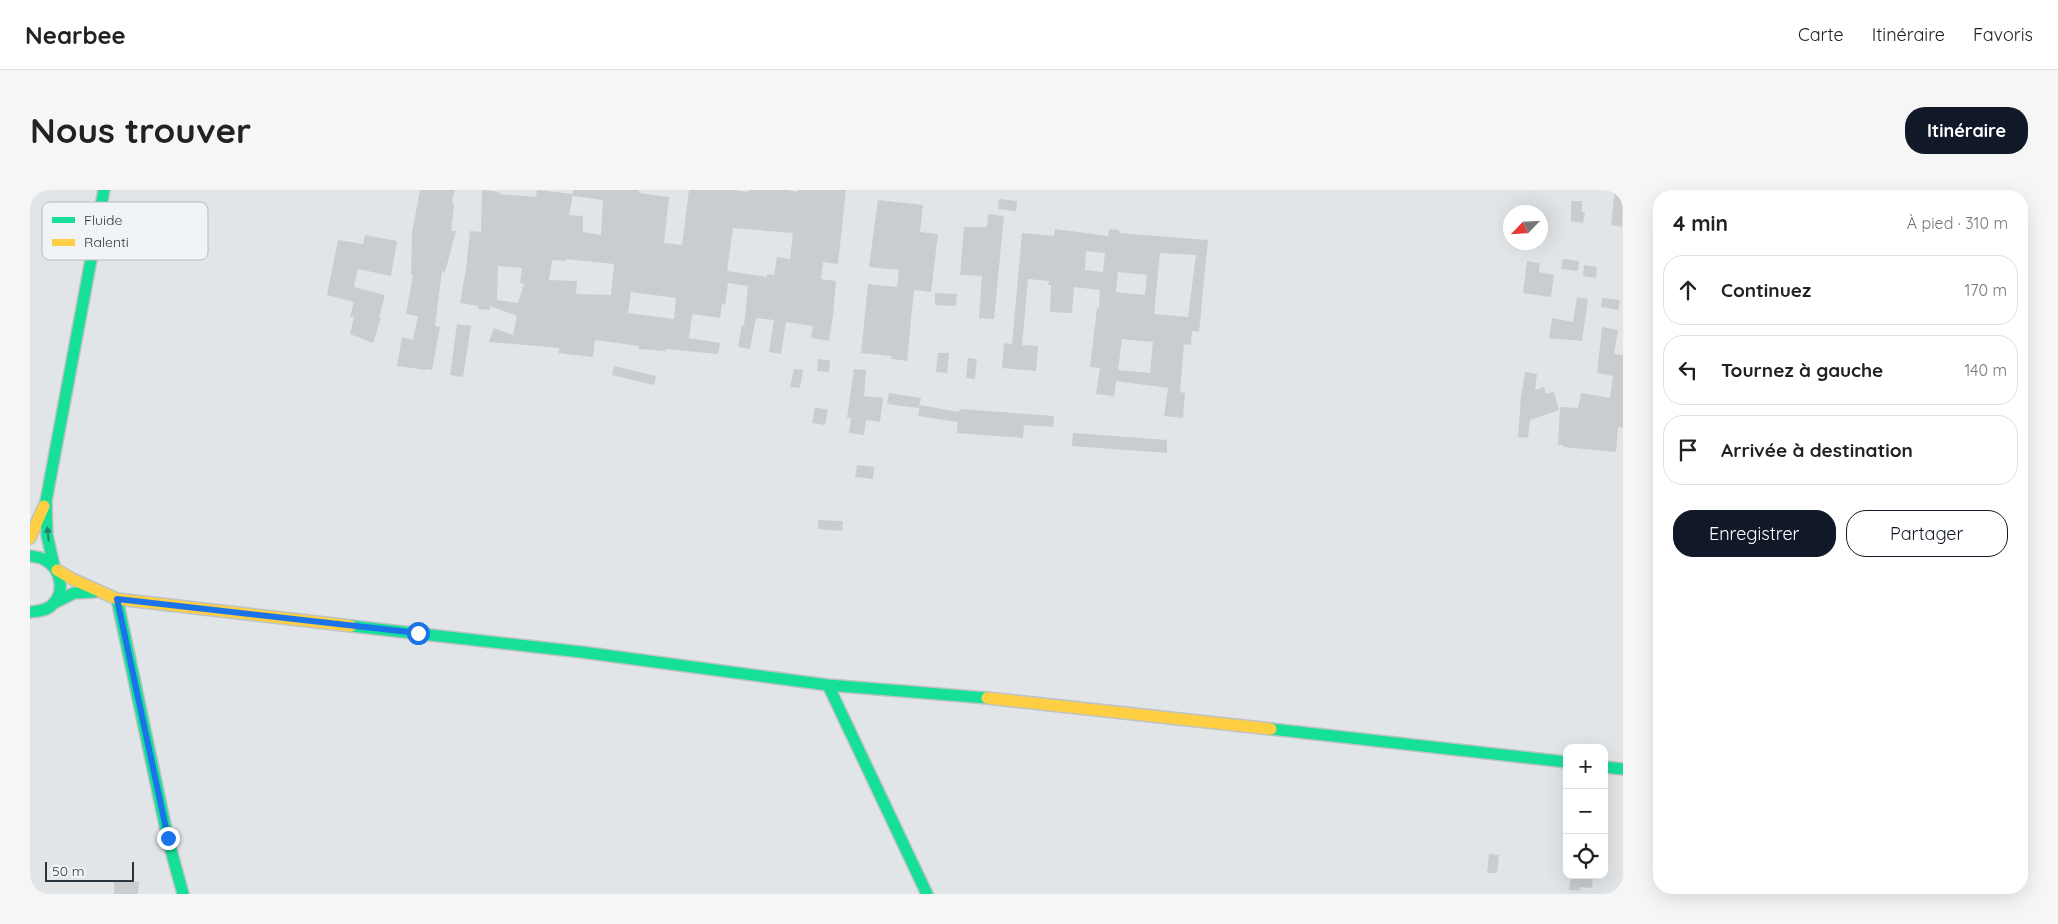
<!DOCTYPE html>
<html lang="fr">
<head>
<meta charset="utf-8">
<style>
  :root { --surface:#fff; --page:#f6f6f6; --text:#222; --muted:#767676; --line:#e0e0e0; --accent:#111827 }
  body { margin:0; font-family:Quicksand,sans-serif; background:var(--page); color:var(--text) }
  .controls { position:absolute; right:15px; bottom:15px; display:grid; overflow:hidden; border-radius:10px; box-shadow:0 5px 20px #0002 }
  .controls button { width:45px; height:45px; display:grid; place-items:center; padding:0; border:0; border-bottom:1px solid var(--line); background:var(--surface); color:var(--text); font:25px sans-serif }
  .compass { position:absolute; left:1473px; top:15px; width:45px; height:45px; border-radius:50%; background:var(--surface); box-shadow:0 5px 20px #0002; rotate:245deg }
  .scale { position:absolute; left:15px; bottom:12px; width:89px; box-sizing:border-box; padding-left:5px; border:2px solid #2a373f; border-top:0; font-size:14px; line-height:18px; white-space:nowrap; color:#2a373f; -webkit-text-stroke:4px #f0f4f6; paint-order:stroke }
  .stop { position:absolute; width:15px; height:15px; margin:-11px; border:4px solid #1a73e8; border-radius:50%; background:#fff }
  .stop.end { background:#1a73e8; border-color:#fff; box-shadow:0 1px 5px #0008 }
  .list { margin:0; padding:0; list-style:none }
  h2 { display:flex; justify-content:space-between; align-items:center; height:65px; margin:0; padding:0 20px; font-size:21px }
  h2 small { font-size:16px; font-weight:400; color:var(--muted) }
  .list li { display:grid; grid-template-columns:32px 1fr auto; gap:15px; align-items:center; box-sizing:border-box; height:70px; margin:0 10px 10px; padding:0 10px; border:1px solid var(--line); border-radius:20px }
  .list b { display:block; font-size:19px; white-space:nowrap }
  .list em { font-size:16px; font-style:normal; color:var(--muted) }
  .actions { display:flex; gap:10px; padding:15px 20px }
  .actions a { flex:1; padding:11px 0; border:1px solid var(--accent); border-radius:20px; text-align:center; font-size:18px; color:var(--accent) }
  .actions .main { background:var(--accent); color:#fff }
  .icon { flex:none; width:28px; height:28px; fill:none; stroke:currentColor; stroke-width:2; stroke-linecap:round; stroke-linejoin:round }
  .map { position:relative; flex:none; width:1593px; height:704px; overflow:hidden; border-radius:20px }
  header { display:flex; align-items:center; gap:30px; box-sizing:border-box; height:70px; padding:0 25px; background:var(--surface); border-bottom:1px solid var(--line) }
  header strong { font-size:24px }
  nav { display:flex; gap:28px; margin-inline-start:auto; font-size:18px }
  .intro { display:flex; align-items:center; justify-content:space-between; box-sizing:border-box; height:120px; padding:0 30px }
  h1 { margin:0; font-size:35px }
  .button { padding:12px 22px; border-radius:20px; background:var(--accent); color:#fff; font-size:18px; font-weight:700 }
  main { display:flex; gap:30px; padding:0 30px }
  aside { flex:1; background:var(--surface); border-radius:20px; box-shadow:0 5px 20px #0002 }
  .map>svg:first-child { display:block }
  .building { fill:#cacdcf; fill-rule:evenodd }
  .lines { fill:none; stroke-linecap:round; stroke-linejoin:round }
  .fast-casing { stroke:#c0c3c5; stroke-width:14 }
  .slow-casing { stroke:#c0c3c5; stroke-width:14 }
  .fast { stroke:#16e098; stroke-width:11 }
  .slow { stroke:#ffcf43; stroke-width:11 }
  .oneway { fill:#218367 }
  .route { stroke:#1a73e8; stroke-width:6 }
  .key { fill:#f0f4f6; stroke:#b5bbbf; stroke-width:1 }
  .key-label { font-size:14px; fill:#2a373f }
</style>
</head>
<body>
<header>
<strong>Nearbee</strong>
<nav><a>Carte</a><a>Itinéraire</a><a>Favoris</a></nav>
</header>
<div class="intro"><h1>Nous trouver</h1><a class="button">Itinéraire</a></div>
<main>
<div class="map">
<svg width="1593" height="704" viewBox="0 0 1593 704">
  <rect width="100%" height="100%" fill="#e2e5e7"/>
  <path class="building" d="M390,0H425L422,10L424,16L421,41H426L415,82L412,81L405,136L410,137L402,180L396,179V180L367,176L372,147L383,150L388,126L376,124L383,85H381L382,43Z
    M452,0L470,2L469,4L506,7L507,0L543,4V0H609V3L639,7L634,53L652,55L659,0H703L718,2L719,0H757L768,2V0H816L808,74L793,72L791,89L806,91L803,126L799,151L781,148L783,136L756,132L751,164L739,162L744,130L726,128L720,159L708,157L712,135L714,136L718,96L698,93L695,115L692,114L690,128L663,124L662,126L659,148L690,153L688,164L636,159L635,161L608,159L609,156L565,150L563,167L528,163L530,158L459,152L464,138L483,145L487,126L460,116V120L448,119V116L430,113L436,79L440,41L451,42ZM543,4V6L573,10L571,45L553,42V26L539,25ZM703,38L763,43L760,69L747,67L744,85L737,84V87L697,81ZM536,69L584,74L581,105L546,104L547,91L519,90L522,70L536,71ZM468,76L492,78L490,93L494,94L488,113L467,110ZM601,102L646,108L644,129L598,123Z
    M1585,0H1593L1592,37L1581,35Z
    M969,9L987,11L986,21L968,19Z
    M848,10L893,15L890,42L908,44L901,102L884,100L877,171L861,169V166L831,163L838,94L867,97L869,80L839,77Z
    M1541,11H1552V22H1555L1553,33L1541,31Z
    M958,24L974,26L964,129L949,128L952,86L930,85L934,37H957Z
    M1025,39L1078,46L1079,39L1089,40V43L1178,50L1169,142L1162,141L1161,155L1154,154L1150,202L1155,203L1153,228L1134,226L1138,198L1086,191L1084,206L1066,204L1070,178L1060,177L1067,118H1069L1070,100L1044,97L1042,123L1020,122L1021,95H1018L1019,91L998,89L992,155L1008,156L1006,181L972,178L974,153L982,154L992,43L1024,46ZM1056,61L1075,63L1073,82L1055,80ZM1130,63L1166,65L1158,127L1124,124ZM1088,82L1117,85L1115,105L1086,102ZM1092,149L1123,152L1120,183L1088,180Z
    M335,45L367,51L361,86L328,79L324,97L355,105L349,128H351L343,153L320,144L324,127H320L324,112L297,105L308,50L333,54Z
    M1533,69L1549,71L1548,81L1531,79Z
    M1497,71L1510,73L1509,82L1524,85L1521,107L1493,103Z
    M1554,75L1567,77L1566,88L1553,86Z
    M905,103L927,104L926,116L905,115Z
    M1547,107L1558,109L1552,151L1519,148L1522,128L1543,132Z
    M1572,108L1590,110L1588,120L1571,117Z
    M427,134L441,136L433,187L420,185Z
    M1572,137L1588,140L1584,164L1593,165V238L1588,237L1586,262L1533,257V255H1528L1530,217L1548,218L1551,203L1580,208L1583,186L1567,183Z
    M908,163H919L917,183L906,182Z
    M938,168L947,169L945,189L936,188Z
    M788,169L800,170L799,182L787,181Z
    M584,176L626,186L624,195L582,185Z
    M764,179L773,180L770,198L760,197Z
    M824,179L836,180L834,206L853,208L850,232L836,230L834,245L819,243L821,228H817Z
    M1495,182L1507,184L1505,200L1514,197L1516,204L1524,202L1529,220L1500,230L1498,248L1488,247L1491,207Z
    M859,203L891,208L889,218L857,214Z
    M890,215L929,222L930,219L1024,226L1023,237L994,235L993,248L927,243L928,232L888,226Z
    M785,217L798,220L795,235L782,233Z
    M1043,243L1137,250V263L1042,256Z
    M827,275L844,277L843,289L825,287Z
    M788,330L813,331L812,341L788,339Z
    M1459,664L1469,665L1467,683H1457Z
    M1541,685L1563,686L1562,698L1550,697L1549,701L1539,700Z
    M84,691L109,692L108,704H84Z"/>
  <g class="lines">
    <g class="fast-casing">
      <path id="fast" d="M0,366C5,367 11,367 15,370C31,379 36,402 22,415C16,421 8,421 0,422
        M24,376L17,345L16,311L74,0
        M87,409L138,649L153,704
        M24,413L44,403L64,402
        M321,436L551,462L798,495L957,508
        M798,495L897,704
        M1241,539L1537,572
        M1574,577L1593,579"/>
    </g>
    <g class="slow-casing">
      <path id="slow" d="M0,348L14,316
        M27,380L42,389L87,409L321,436
        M957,508L1241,539"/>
    </g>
    <use href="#fast" class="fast"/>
    <use href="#slow" class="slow"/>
  </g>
  <defs><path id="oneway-solid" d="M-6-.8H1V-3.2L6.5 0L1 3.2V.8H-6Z" transform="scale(1.25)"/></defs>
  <use class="oneway" href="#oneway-solid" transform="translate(18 344) rotate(-96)"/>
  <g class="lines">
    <path class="route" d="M138,648L87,409L388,443"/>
  </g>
  <rect x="12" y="12" width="166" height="58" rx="8" class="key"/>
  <rect x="22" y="27" width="23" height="6" fill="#16e098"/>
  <rect x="22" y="49" width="23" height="7" fill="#ffcf43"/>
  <g class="key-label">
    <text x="54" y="35">Fluide</text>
    <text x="54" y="57">Ralenti</text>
  </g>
</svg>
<div class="controls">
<button>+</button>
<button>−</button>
<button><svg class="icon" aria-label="locate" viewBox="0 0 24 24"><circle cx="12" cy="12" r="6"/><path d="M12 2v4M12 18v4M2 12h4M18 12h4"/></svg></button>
</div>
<svg class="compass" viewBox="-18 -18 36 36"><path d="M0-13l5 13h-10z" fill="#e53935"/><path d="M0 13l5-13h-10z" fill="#767676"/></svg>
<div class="scale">50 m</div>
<div class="stop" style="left:388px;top:443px"></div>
<div class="stop end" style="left:138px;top:648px"></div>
</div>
<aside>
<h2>4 min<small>À pied · 310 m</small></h2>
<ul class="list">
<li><svg class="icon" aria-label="ahead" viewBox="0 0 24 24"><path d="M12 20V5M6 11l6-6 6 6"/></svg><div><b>Continuez</b></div><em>170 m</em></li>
<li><svg class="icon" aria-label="left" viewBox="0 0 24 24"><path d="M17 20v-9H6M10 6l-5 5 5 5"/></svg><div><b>Tournez à gauche</b></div><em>140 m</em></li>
<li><svg class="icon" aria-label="arrive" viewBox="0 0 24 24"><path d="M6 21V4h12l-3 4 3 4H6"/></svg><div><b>Arrivée à destination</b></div></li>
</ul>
<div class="actions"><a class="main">Enregistrer</a><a>Partager</a></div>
</aside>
</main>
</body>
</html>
